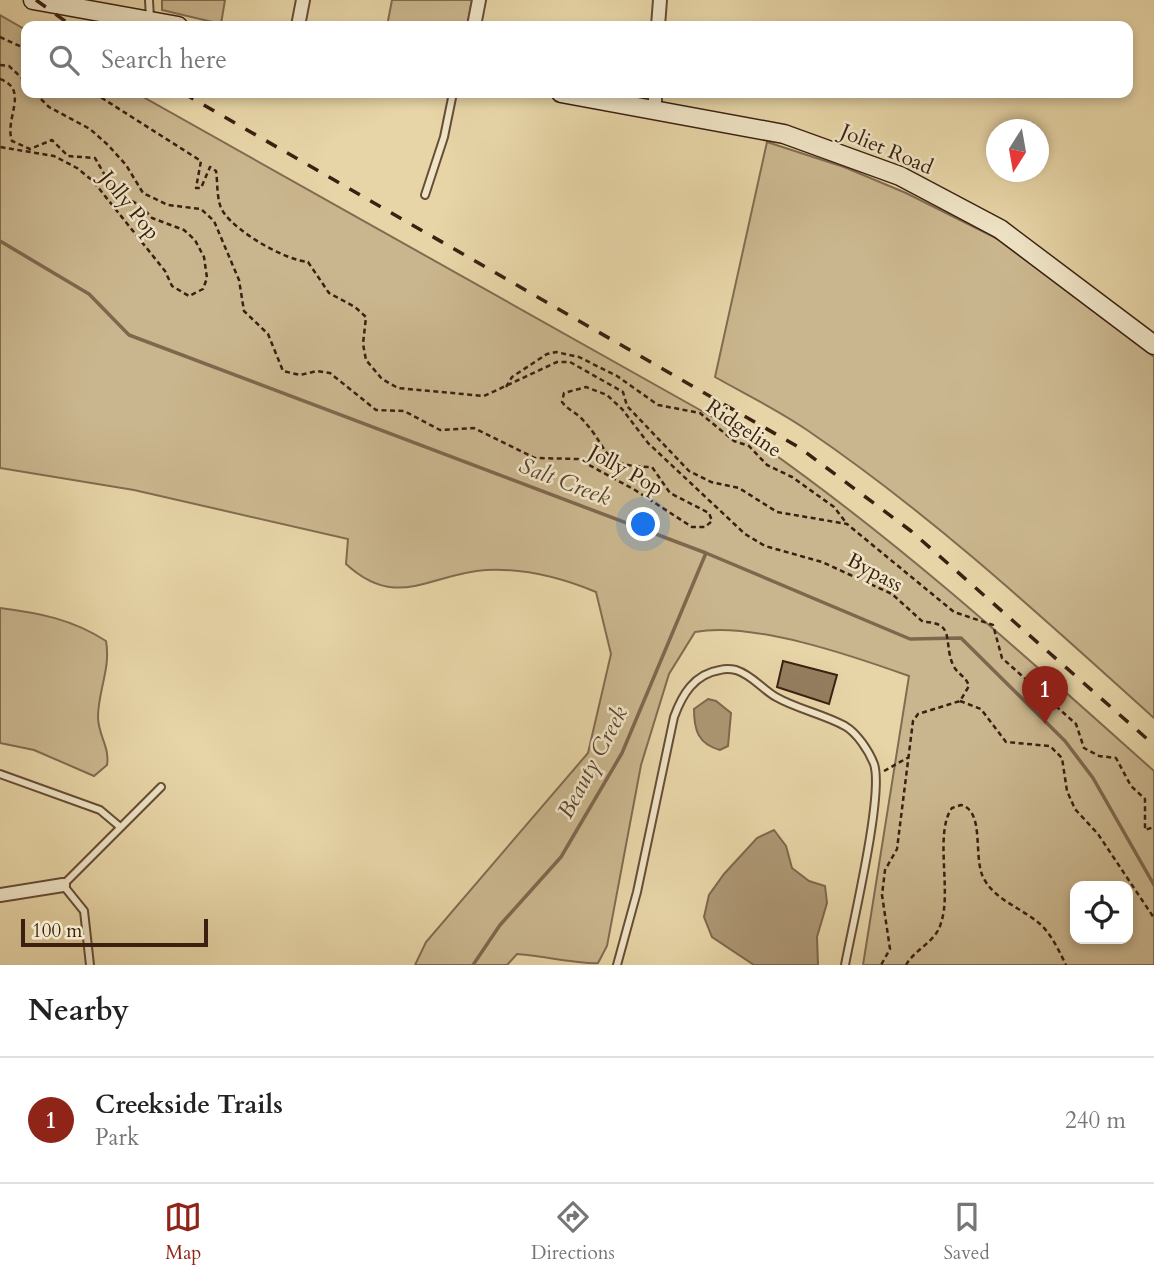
<!DOCTYPE html>
<html lang="en">
<head>
<meta charset="utf-8">
<style>
  :root { --surface:#fff; --page:#f6f6f6; --text:#222; --muted:#767676; --line:#e0e0e0; --accent:#8f2418 }
  body { margin:0; font-family:Cardo,serif; background:var(--page); color:var(--text) }
  .controls { position:absolute; right:21px; bottom:21px; display:grid; overflow:hidden; border-radius:14px; box-shadow:0 4px 10px #0003 }
  .controls button { width:63px; height:63px; display:grid; place-items:center; padding:0; border:0; border-bottom:2px solid var(--line); background:var(--surface); color:var(--text); font:35px sans-serif }
  .compass { position:absolute; left:986px; top:119px; width:63px; height:63px; border-radius:50%; background:var(--surface); box-shadow:0 4px 10px #0003; rotate:191deg }
  .scale { position:absolute; left:21px; bottom:18px; width:187px; box-sizing:border-box; padding-left:7px; border:4px solid #3b2012; border-top:0; font-size:19px; line-height:24px; white-space:nowrap; color:#3b2012; -webkit-text-stroke:5px #efe4c6; paint-order:stroke }
  .you { position:absolute; left:644px; top:525px; width:24px; height:24px; margin:-18px; border:5px solid #fff; border-radius:50%; background:#1a73e8; box-shadow:0 0 0 10px #1a73e833 }
  .badge { display:grid; place-items:center; width:46px; height:46px; border-radius:50%; background:var(--accent); color:#fff; font-size:23px; font-weight:700 }
  .pin { position:absolute; translate:-50% -58px; filter:drop-shadow(0 2px 4px #0008) }
  .pin::after { content:''; position:absolute; top:37px; width:24px; height:21px; background:inherit; clip-path:polygon(0 0,100% 0,50% 100%) }
  .list { margin:0; padding:0; list-style:none }
  h2 { display:flex; justify-content:space-between; align-items:center; height:91px; margin:0; padding:0 28px; font-size:30px }
  h2 small { font-size:23px; font-weight:400; color:var(--muted) }
  .list li { display:grid; grid-template-columns:46px 1fr auto; gap:21px; align-items:center; box-sizing:border-box; height:126px; padding:0 28px; border-top:2px solid var(--line) }
  .list b { display:block; font-size:26px; white-space:nowrap }
  .list p { margin:0; font-size:23px; white-space:nowrap; color:var(--muted) }
  .list em { font-size:23px; font-style:normal; color:var(--muted) }
  .icon { flex:none; width:38px; height:38px; fill:none; stroke:currentColor; stroke-width:2; stroke-linecap:round; stroke-linejoin:round }
  .map { position:relative; flex:none; width:1154px; height:965px; overflow:hidden }
  .search { position:absolute; background:var(--surface); box-shadow:0 4px 10px #0003; left:21px; right:21px; top:21px; height:77px; display:flex; align-items:center; gap:18px; box-sizing:border-box; padding:0 24px; border-radius:14px; color:var(--muted); font-size:26px }
  .sheet { height:217px; background:var(--surface) }
  nav { display:flex; justify-content:space-around; align-items:center; box-sizing:border-box; height:98px; border-top:2px solid var(--line); background:var(--surface); font-size:19px; color:var(--muted) }
  nav a { display:grid; justify-items:center; gap:4px }
  nav .on { color:var(--accent) }
  .map>svg:first-child { display:block }
  .green { fill:#cab68e; stroke:#826b50; stroke-width:2; fill-rule:evenodd }
  .water { fill:#ad9774; stroke:#7f674d; stroke-width:2 }
  .lines { fill:none; stroke-linecap:round; stroke-linejoin:round }
  .stream { stroke:#7f674d; stroke-width:3.5 }
  .building { fill:#947e5f; stroke:#3b2012; stroke-width:2 }
  .service-casing { stroke:#664d37; stroke-width:10 }
  .minor-casing { stroke:#664d37; stroke-width:16 }
  .secondary-casing { stroke:#3b2012; stroke-width:21 }
  .path { stroke:#3b2012; stroke-width:2.5; stroke-dasharray:5 3.5; stroke-linecap:butt }
  .service { stroke:#efe4c6; stroke-width:6 }
  .minor { stroke:#efe4c6; stroke-width:12 }
  .secondary { stroke:#efe4c6; stroke-width:18 }
  .rail { stroke:#3b2012; stroke-width:3.5; stroke-dasharray:12 12; stroke-linecap:butt }
  .labels { text-anchor:middle; stroke-width:5; stroke-linejoin:round; paint-order:stroke }
  .street-label { font-size:21px; fill:#3b2012; stroke:#efe4c6 }
  .water-label { font-size:23px; font-style:italic; fill:#5d442f; stroke:#efe4c6 }
</style>
</head>
<body>
<div class="map">
<svg width="1154" height="965" viewBox="0 0 1154 965">
  <rect width="100%" height="100%" fill="#e7d5a7"/>
  <filter id="stains"><feTurbulence type="fractalNoise" baseFrequency=".00286" numOctaves="4"/><feColorMatrix values="0 0 0 0 .2 0 0 0 0 .09 0 0 0 0 .02 0 0 0 .5 -.17"/></filter>
  <radialGradient id="worn" r=".72"><stop offset=".6" stop-color="#630" stop-opacity="0"/><stop offset="1" stop-color="#630" stop-opacity=".3"/></radialGradient>
  <path class="green" d="M162,0H225L221,24L162,10Z
    M392,0H472L467,26H387Z
    M0,15L26,30V93H136L757,442C899,541 1025,656 1154,771V965H863L909,676C853,656 752,621 695,632L669,674L641,765L607,946L598,963C585,965 536,955 517,954L507,965H415L426,942L588,753L611,654L596,592C562,578 523,568 486,570C429,574 397,611 346,564L348,539L134,490L0,468ZM1075,886H1128V939H1075Z
    M767,142L844,167L906,193L1000,240L1154,357V718C1042,617 932,515 807,430C778,410 745,394 715,377Z
    M0,608C39,613 72,619 106,641C111,668 98,691 98,717C98,735 110,747 107,765L94,776L34,750L0,743Z"/>
  <path class="water" d="M708,699L716,701L731,713L728,746L720,750C698,744 694,730 694,709Z
    M774,830L786,846L792,868L809,881L825,886L827,903L817,937L818,965H754L712,937L704,917L709,895L724,874L757,838Z"/>
  <g class="lines">
    <path class="stream" d="M0,241L89,294L129,335L706,553L910,639L961,638L1065,741L1093,778L1154,885
      M473,965L500,925L561,857L622,753L706,553"/>
  </g>
  <path class="building" d="M783,661L837,675L829,704L777,687Z"/>
  <g class="lines">
    <g class="service-casing">
      <path id="service" d="M149,0L150,19
        M425,195L444,137L453,93
        M0,774L100,810L119,826
        M90,965L84,911L63,885L161,787
        M617,965L637,892L674,717C682,695 694,674 720,670C724,669 731,669 736,670C752,675 762,689 776,697C797,709 823,714 845,726C857,733 869,751 874,764C884,794 852,927 845,965"/>
    </g>
    <g class="minor-casing">
      <path id="minor" d="M298,26L303,0
        M474,26L479,0
        M658,26L660,0
        M655,109V93
        M0,895L63,885"/>
    </g>
    <g class="secondary-casing">
      <path id="secondary" d="M33,0L178,26
        M561,93L784,134L900,176L1000,229L1154,345"/>
    </g>
    <path class="path" d="M0,37L26,49
      M0,65L9,66L26,82
      M0,79C30,90 4,118 12,141L30,149L52,140L68,156L95,158L114,191L141,206L152,218L184,230L195,240L204,257L207,278L203,289L189,296L172,286L165,271L93,181L77,168L54,156L0,147
      M35,93L49,107L90,129L108,145L126,165L143,193L168,205L201,209L214,221L239,280L244,311L268,334L283,371L300,375L317,371L330,373L376,410L404,411L440,430L474,428L535,458L578,459L635,490L692,527H705L712,521L709,513L670,493L652,467C599,466 613,453 583,420C577,413 568,410 562,402L564,393L586,387L607,395L622,409L648,443L745,534L765,546L822,562L892,594L923,622C956,622 943,642 953,665C957,674 966,676 969,686L960,701L918,714L913,721L897,849L885,870L882,895L890,949L881,965
      M94,93L201,161L196,188H201L210,167L216,171C218,183 216,203 224,213C238,233 285,260 308,262L329,293L355,307L366,317L363,344L366,360L382,379L398,388L484,396L557,362H570L623,392L627,406L689,471L711,482L739,488L777,512L847,524L954,612L993,625L1002,658L1076,724L1084,748L1099,756L1116,758L1131,786L1145,799V830L1154,827
      M506,387L512,377L547,354L556,352L579,357L617,376L658,405L700,413L734,441L749,446L767,465L792,477L834,507L847,524
      M960,701L981,709L1006,742L1050,746L1062,758L1067,791L1075,809L1098,834L1154,918
      M884,771L909,757
      M906,965C915,949 936,942 941,923C952,891 934,833 952,808L961,805C985,811 973,856 983,877C994,900 1022,908 1040,924C1052,935 1059,951 1066,965"/>
    <use href="#service" class="service"/>
    <use href="#minor" class="minor"/>
    <use href="#secondary" class="secondary"/>
    <path class="rail" d="M36,0L72,26
      M183,93L800,448L911,531L1154,745"/>
  </g>
  <g class="labels">
    <g class="street-label">
      <text transform="translate(887 149) rotate(23)" y="7">Joliet Road</text>
      <text transform="translate(130 205) rotate(51)" y="7">Jolly Pop</text>
      <text transform="translate(744 428) rotate(34)" y="7">Ridgeline</text>
      <text transform="translate(626 470) rotate(29)" y="7">Jolly Pop</text>
      <text transform="translate(875 572) rotate(28)" y="7">Bypass</text>
    </g>
    <g class="water-label">
      <text transform="translate(565 481) rotate(21)" y="8">Salt Creek</text>
      <text transform="translate(592 762) rotate(-62)" y="8">Beauty Creek</text>
    </g>
  </g>
  <rect width="100%" height="100%" filter="url(#stains)"/>
  <rect width="100%" height="100%" fill="url(#worn)"/>
</svg>
<div class="controls">
<button><svg class="icon" aria-label="locate" viewBox="0 0 24 24"><circle cx="12" cy="12" r="6"/><path d="M12 2v4M12 18v4M2 12h4M18 12h4"/></svg></button>
</div>
<svg class="compass" viewBox="-18 -18 36 36"><path d="M0-13l5 13h-10z" fill="#e53935"/><path d="M0 13l5-13h-10z" fill="#767676"/></svg>
<div class="scale">100 m</div>
<div class="you"></div>
<div class="pin badge" style="left:1045px;top:724px">1</div>
<div class="search"><svg class="icon" aria-label="search" viewBox="0 0 24 24"><circle cx="10" cy="10" r="6"/><path d="M15 15l6 6"/></svg>Search here</div>
</div>
<section class="sheet">
<h2>Nearby<small></small></h2>
<ul class="list">
<li><span class="badge">1</span><div><b>Creekside Trails</b><p>Park</p></div><em>240 m</em></li>
</ul>
</section>
<nav>
<a class="on"><svg class="icon" aria-label="map" viewBox="0 0 24 24"><path d="M3 6l6-2 6 2 6-2v14l-6 2-6-2-6 2zM9 4v14M15 6v14"/></svg>Map</a>
<a><svg class="icon" aria-label="directions" viewBox="0 0 24 24"><path d="M12 3l9 9-9 9-9-9zM9 14v-3h6M13 9l2 2-2 2"/></svg>Directions</a>
<a><svg class="icon" aria-label="saved" viewBox="0 0 24 24"><path d="M7 4h10v16l-5-4-5 4z"/></svg>Saved</a>
</nav>
</body>
</html>
